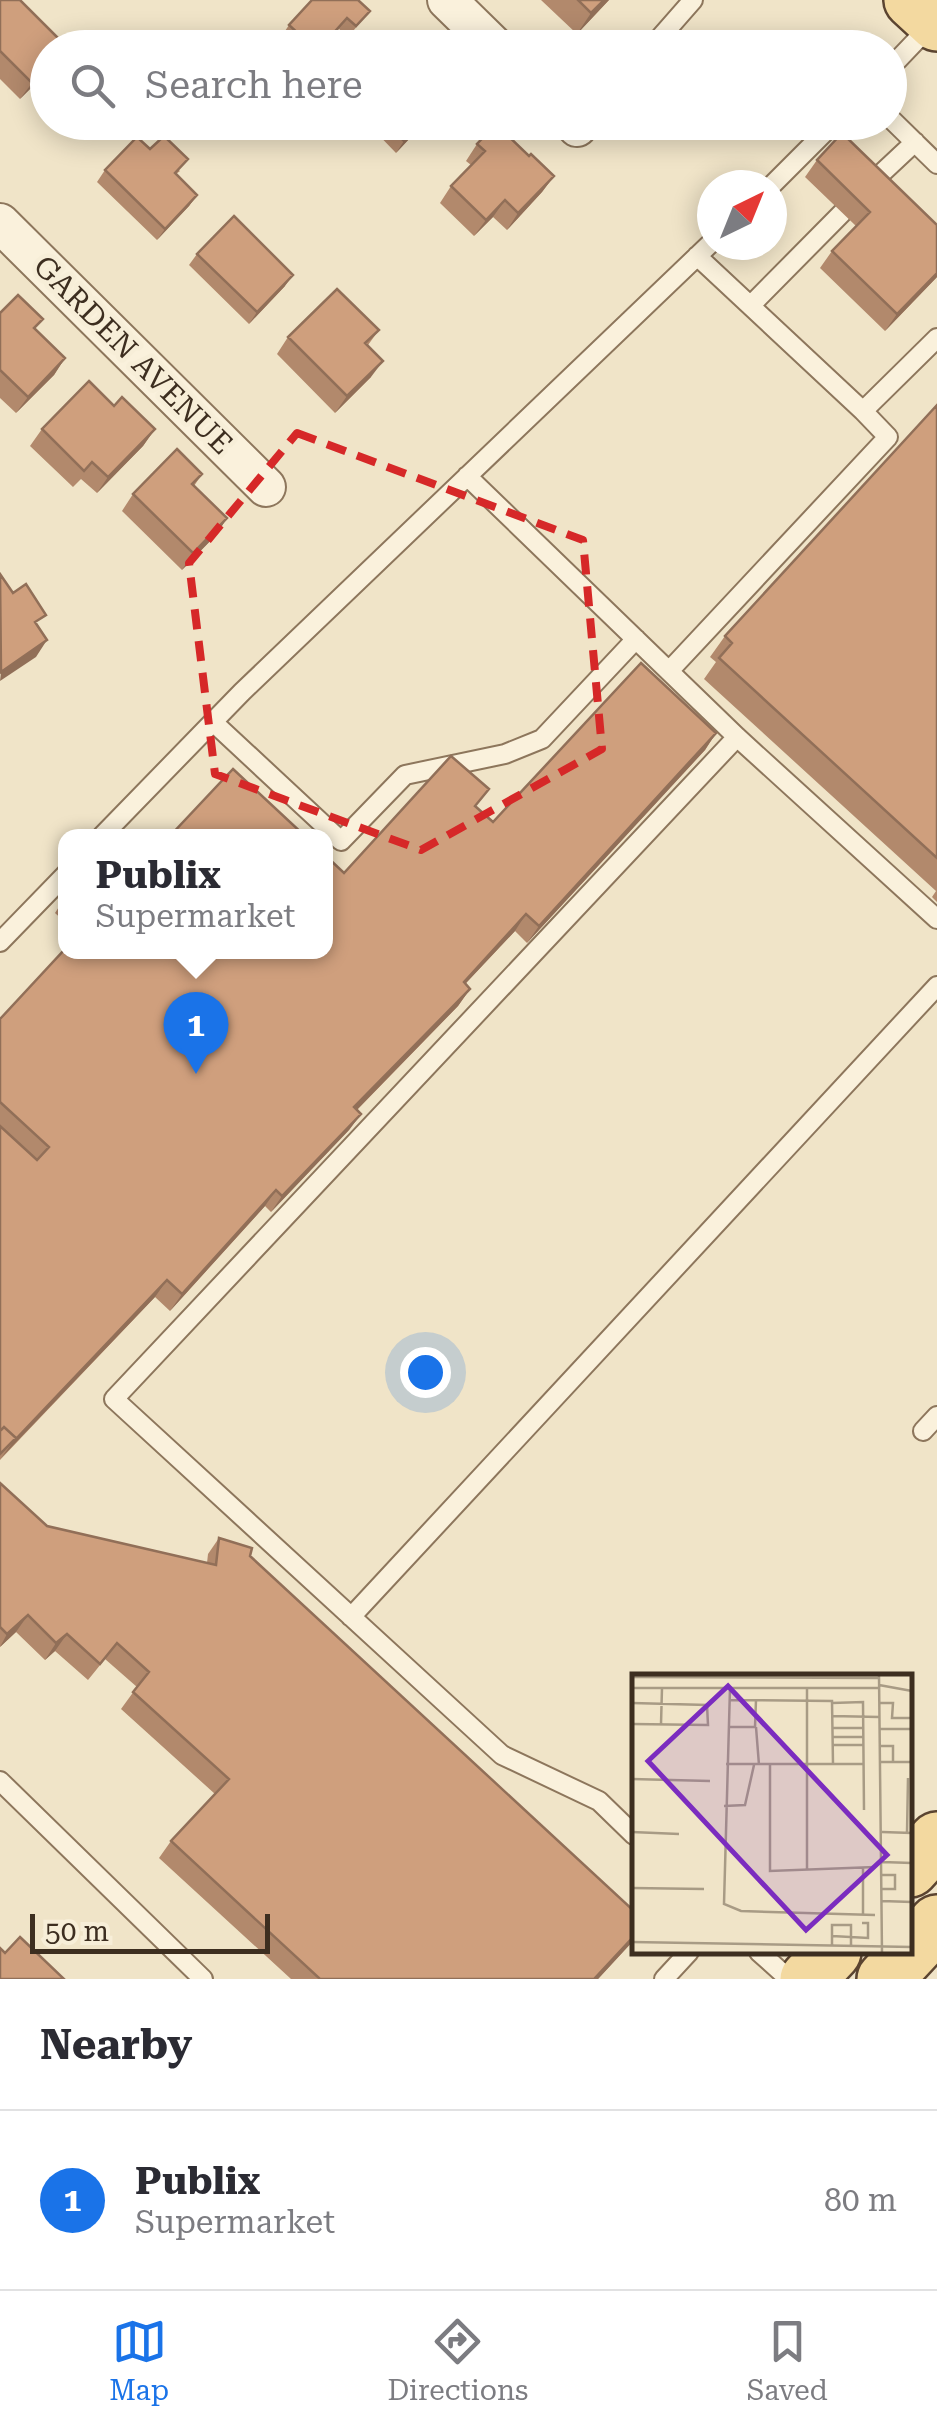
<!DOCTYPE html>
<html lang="en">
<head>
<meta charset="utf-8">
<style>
  :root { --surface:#fff; --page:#f7f7f7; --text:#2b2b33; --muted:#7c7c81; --line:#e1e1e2; --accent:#1a73e8 }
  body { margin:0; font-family:"Roboto Serif",serif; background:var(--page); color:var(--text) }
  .compass { position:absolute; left:697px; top:170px; width:90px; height:90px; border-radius:50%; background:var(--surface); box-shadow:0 5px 25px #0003; rotate:43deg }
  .scale { position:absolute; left:30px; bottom:25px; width:240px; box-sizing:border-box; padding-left:10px; border:5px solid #3d2e20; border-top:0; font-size:28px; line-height:35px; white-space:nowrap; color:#3d2e20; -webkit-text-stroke:8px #f7eed8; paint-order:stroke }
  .you { position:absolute; left:425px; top:1372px; width:35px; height:35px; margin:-25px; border:8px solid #fff; border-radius:50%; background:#1a73e8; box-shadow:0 0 0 15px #1a73e833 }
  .badge { display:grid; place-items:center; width:65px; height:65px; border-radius:50%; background:var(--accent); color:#fff; font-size:32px; font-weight:700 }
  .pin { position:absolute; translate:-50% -82px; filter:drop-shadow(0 2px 5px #0008) }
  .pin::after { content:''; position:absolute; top:52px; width:35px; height:30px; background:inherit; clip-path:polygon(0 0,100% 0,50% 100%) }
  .popup { position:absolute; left:58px; top:829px; width:275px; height:130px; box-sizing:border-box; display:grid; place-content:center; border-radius:20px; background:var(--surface); filter:drop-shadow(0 2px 8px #0005); font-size:32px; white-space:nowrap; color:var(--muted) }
  .popup b { font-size:38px; color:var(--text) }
  .popup::after { content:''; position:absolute; left:50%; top:100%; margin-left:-20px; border:20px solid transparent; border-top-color:var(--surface) }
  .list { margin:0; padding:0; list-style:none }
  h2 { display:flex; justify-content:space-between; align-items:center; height:130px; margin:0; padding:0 40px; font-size:42px }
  h2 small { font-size:32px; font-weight:400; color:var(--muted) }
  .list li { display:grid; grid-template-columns:65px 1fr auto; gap:30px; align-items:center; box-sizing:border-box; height:180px; padding:0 40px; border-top:2px solid var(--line) }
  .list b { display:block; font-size:38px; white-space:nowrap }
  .list p { margin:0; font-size:32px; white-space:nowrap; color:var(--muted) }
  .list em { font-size:32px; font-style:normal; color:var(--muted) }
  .icon { flex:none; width:55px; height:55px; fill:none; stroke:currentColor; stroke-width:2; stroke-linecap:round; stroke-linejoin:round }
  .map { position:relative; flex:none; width:937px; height:1979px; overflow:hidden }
  .search { position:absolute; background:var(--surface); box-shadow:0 5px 25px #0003; left:30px; right:30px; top:30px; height:110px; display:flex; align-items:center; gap:25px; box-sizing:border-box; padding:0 35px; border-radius:55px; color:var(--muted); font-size:38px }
  .sheet { height:310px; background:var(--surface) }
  nav { display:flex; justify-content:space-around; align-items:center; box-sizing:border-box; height:140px; border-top:2px solid var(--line); background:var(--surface); font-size:28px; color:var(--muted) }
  nav a { display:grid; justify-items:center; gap:5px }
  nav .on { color:var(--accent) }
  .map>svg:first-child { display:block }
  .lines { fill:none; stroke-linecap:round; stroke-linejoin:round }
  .lane-casing { stroke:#8d765c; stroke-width:22 }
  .street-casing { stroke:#8d765c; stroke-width:42 }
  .primary-casing { stroke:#5b4430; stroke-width:60 }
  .lane { stroke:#faf1dc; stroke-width:18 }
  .street { stroke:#faf1dc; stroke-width:38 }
  .primary { stroke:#f3d9a0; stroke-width:55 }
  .wall { fill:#b2896c }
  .shaded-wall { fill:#916f58 }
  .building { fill:#cf9f7d; stroke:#916f58; stroke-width:2.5 }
  .marked { fill:none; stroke:#d62828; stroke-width:8; stroke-dasharray:20 12; stroke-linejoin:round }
  .labels { text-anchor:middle; stroke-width:9; stroke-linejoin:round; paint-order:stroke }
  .street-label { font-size:30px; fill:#3d2e20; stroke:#f7eed8 }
  .inset-road { fill:none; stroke:#a89b85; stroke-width:2.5 }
  .view { fill:#7b2cbf; fill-opacity:0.15; stroke:#7b2cbf; stroke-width:5 }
  .inset-edge { fill:none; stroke:#3d2e20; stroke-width:5 }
</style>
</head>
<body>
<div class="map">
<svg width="937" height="1979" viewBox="0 0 937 1979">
  <rect width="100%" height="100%" fill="#f0e4c8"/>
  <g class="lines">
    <g class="lane-casing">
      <path id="lane" d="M651,48L693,0
        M890,68L931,25
        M890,118L937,164
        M772,185L835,122
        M868,186L915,142
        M697,256L863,411L937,338
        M751,305L842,213
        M467,476L737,737L937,919
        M670,670L888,437L863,411
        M213,722L341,841L405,775L505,754L542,739L636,639
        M102,836L242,692L712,242
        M0,942L66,874
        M923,1431L937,1416
        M351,1617L937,986
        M0,1781L203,1979
        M634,1835L599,1801L502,1755L114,1399L737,737
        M759,1952L789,1979
        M664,1979L689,1952"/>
    </g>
    <g class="street-casing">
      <path id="street" d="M447,0L496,48
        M573,122L577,127
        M0,223L266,487"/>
    </g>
    <g class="primary-casing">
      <path id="primary" d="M912,0L937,23
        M910,1869L937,1840
        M808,1979L833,1952
        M885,1979L937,1923"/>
    </g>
    <use href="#lane" class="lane"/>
    <use href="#street" class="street"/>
    <use href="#primary" class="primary"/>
  </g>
  <path class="wall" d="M0,0L48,71L20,99L0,79Z
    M541,0H609L577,34Z
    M370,11L348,37L339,29L322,48H293L281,37L289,25Z
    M366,122H425L396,153Z
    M477,144L529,156L554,176L542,192L507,230L493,217L474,236L440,203L451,186L471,165L466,161Z
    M150,149L180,171L176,174L197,195L189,206L157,240L97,182L105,170Z
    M817,160L937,225V277L885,331L820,268L832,251L856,226L805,177Z
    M197,254L285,286L249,324L189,265Z
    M0,313L65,358L54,375L16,413L0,398Z
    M379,330L368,345L371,377L335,413L277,354L288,337Z
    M937,405V902L932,897L936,891L704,679L716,662L710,657L725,636Z
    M114,406L155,429L143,446L97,493L81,479L73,487L30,446L42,429Z
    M202,474L194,486L227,518L216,535L182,570L122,511L133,494Z
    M716,733L705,750L527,943L515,931L465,984L470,989L458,1006L357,1110L361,1114L349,1130L271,1212L265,1206L170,1311L155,1297L0,1460V1019L344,873L476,808L493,822Z
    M66,896V923L55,913Z
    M0,1483L47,1526L207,1563L208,1554L219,1538L250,1556L634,1940L598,1979H291L159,1858L171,1841L215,1794L121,1709L137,1687L105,1659L88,1680L55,1651L45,1660L16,1632L0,1647Z"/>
  <path class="shaded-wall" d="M604,0H609L577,34L591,13Z
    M48,66V71L20,99L32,83Z
    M422,122H425L396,153L404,141Z
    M554,176L542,192L507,230L518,213Z
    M197,195L189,206L157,240L165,229Z
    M505,200L493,217L474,236L486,220Z
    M937,273V277L885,331L897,314Z
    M293,275L285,286L249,324L257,312Z
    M65,358L54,375L16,413L28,397Z
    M383,361L371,377L335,413L347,396Z
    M155,429L143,446L97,493L108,477Z
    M227,518L216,535L182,570L193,553Z
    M47,640L36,657L0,681L1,672Z
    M716,733L705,750L527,943L539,926Z
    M526,914L515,931L452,998L464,982Z
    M470,989L458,1006L343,1124L354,1107Z
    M361,1114L349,1130L271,1212L282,1196Z
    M276,1190L265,1206L170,1311L182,1294Z
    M167,1280L155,1297L1,1458L13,1442Z
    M28,1615L16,1632L0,1647L7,1634Z
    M67,1634L55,1651L45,1660L56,1643Z
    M634,1936V1940L598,1979H594Z"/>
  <path class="building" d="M0,0H20L67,47L48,48V66L32,83L0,51Z
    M312,0H358L370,11L356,26L347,18L320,48H314L289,25Z
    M578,0H604L591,13Z
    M385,122H422L404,141Z
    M496,124L529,156L531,154L554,176L518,213L505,200L486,220L451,186L485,151L477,144Z
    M842,133L937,225V273L897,314L832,251L870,212L817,160Z
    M164,136L188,159L175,173L197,195L165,229L105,170L137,137L150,149Z
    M234,216L293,275L257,312L197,254Z
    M337,289L379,330L365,343L383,361L347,396L288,337Z
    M18,295L43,319L34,328L65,358L28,397L0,370V313Z
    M89,381L114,406L122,397L155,429L108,477L92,462L84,471L42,429Z
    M937,405V858L719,658L732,643L725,636Z
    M177,449L202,474L192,484L227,518L193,553L133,494Z
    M0,574L13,593L26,584L46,615L35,622L47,640L1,672Z
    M641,663L716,733L539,926L526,914L464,982L470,989L354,1107L361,1114L282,1196L276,1190L182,1294L167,1280L13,1442L16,1438L4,1427L0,1431V1126L37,1160L49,1147L0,1102V1019L66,948V952H326V856L344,873L451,756L489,789L475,806L493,822Z
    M233,769L305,836H170Z
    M4,1427L16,1438L0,1454V1431Z
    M0,1483L47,1526L216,1565L219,1538L252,1548L250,1556L634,1911V1936L594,1979H320L171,1841L229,1779L133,1692L149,1672L117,1643L100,1664L67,1634L56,1643L28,1615L7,1634L0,1627Z
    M20,1937L64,1979H0V1948L5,1953Z"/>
  <path class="marked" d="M297,433L583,540L602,749L421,850L215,774L189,563Z"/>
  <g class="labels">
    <g class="street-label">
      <text transform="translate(133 355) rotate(45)" y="10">GARDEN AVENUE</text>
    </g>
  </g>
  <g transform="translate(632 1674)">
    <rect width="280" height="280" fill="#f0e4c8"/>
    <path class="inset-road" d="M247,1L250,279M0,3L247,4M247,11L280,17M0,14H247M98,14L92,230L109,237L243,241M175,14V197M98,26L200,27L201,90M0,29L75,31L76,51L0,50M200,29L231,28L232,136M247,29H261L260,44H280M200,42L247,43M29,50L30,14M96,53H123L124,26M124,53L127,91M200,54H232M247,55H280M200,63H232M200,71H232M247,72H261V88M247,88H280M94,90H232M138,91V197L243,193M0,105L78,107M92,132L113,131L122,91M0,158L47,160M250,158L280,159M275,159L276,104M250,188L280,189M231,193V241M250,201H263V215H250M0,214L72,215M250,227L280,228M200,262L236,264V249H230M0,268L280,273M200,272V251H219V272"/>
    <path class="view" d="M96,12L255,181L174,256L16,87Z"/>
    <rect width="280" height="280" class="inset-edge"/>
  </g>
</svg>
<svg class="compass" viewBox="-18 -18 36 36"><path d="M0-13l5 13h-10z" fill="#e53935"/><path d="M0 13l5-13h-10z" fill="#7c7c81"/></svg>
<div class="scale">50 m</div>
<div class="you"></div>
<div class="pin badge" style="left:196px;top:1074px">1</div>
<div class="popup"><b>Publix</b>Supermarket</div>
<div class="search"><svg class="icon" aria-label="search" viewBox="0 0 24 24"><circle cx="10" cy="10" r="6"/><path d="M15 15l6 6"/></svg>Search here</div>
</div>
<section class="sheet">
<h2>Nearby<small></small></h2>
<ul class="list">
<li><span class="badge">1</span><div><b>Publix</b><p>Supermarket</p></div><em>80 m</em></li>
</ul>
</section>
<nav>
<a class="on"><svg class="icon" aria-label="map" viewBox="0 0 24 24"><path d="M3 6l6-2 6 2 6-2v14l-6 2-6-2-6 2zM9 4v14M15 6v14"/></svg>Map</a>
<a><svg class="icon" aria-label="directions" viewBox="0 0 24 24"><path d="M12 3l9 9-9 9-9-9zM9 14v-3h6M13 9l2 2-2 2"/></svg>Directions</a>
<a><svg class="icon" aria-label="saved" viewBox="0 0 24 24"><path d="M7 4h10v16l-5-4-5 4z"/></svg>Saved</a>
</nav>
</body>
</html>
